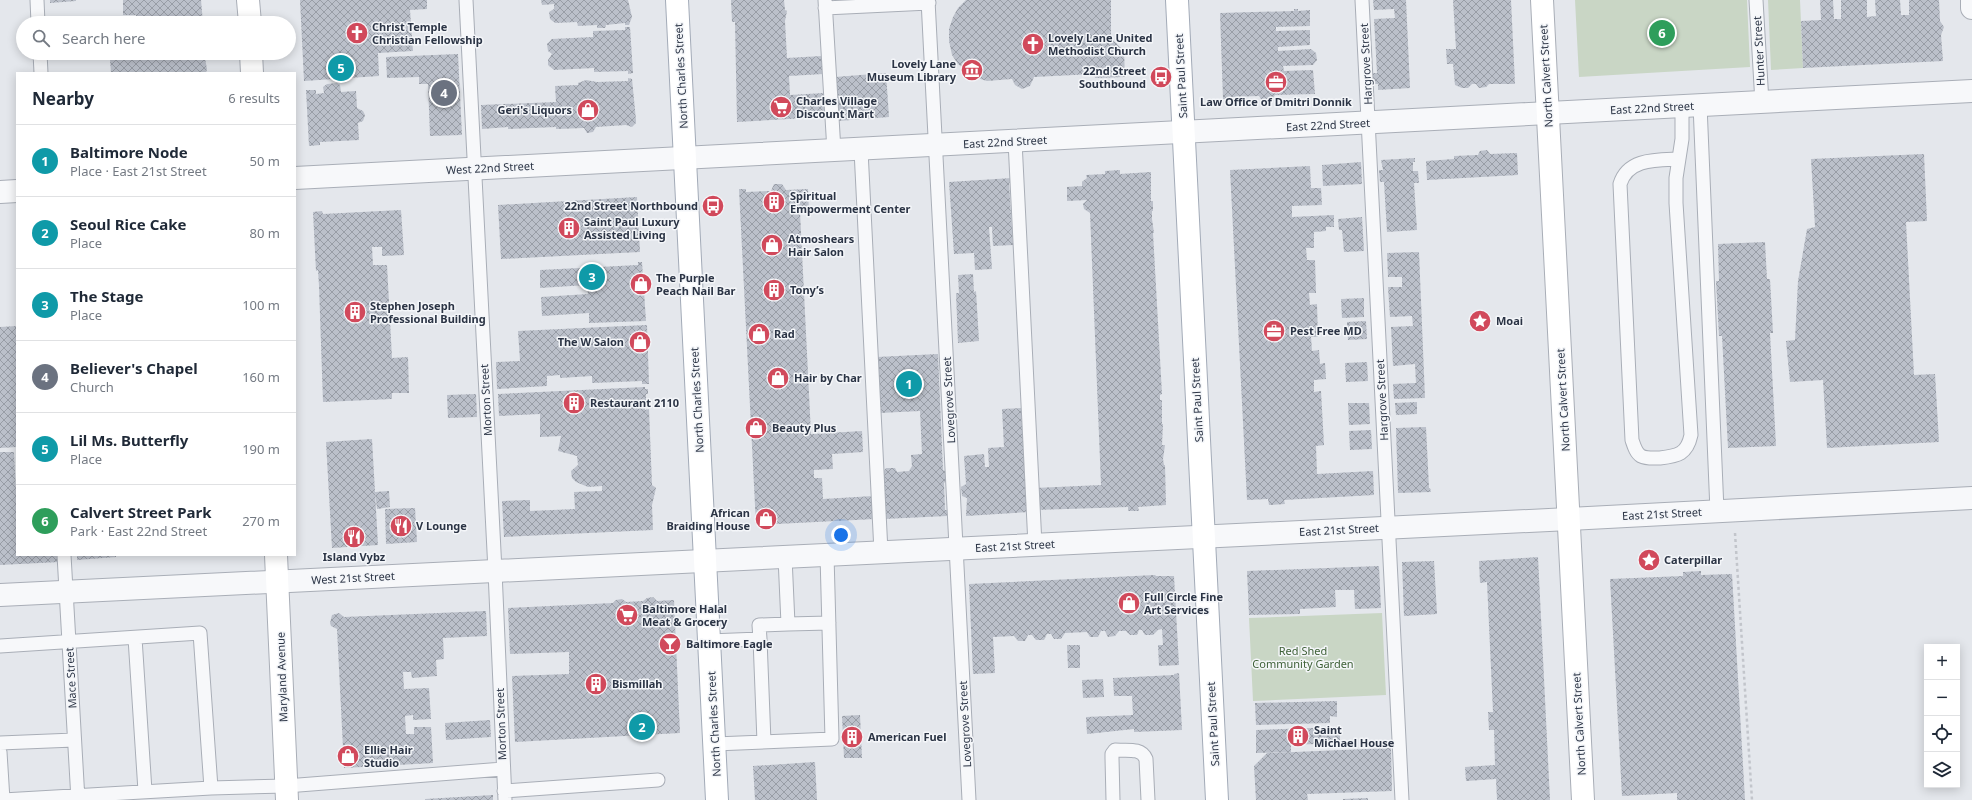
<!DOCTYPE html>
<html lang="en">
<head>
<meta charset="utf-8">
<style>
  :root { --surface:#fff; --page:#f6f6f7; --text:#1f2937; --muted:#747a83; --line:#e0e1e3; --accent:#7c3aed }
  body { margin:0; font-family:"Noto Sans",sans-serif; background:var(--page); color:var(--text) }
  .controls { position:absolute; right:12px; bottom:12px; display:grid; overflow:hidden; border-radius:0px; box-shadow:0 2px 10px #0003 }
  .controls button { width:36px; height:36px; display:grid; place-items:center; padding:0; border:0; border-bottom:1px solid var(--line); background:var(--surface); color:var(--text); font:20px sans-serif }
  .you { position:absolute; left:841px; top:535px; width:14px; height:14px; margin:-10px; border:3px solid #fff; border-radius:50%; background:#1a73e8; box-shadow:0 0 0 6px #1a73e833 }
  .badge { display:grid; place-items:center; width:26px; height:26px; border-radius:50%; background:var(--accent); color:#fff; font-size:13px; font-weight:700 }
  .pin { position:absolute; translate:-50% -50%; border:2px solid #fff; box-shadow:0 1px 4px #0006 }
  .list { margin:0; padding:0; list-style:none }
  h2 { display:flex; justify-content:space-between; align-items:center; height:52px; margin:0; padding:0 16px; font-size:17px }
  h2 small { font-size:13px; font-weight:400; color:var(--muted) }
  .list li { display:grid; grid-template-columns:26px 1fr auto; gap:12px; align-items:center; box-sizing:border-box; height:72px; padding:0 16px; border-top:1px solid var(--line) }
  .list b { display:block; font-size:15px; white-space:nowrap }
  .list p { margin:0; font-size:13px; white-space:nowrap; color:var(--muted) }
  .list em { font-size:13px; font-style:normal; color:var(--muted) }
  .icon { flex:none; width:22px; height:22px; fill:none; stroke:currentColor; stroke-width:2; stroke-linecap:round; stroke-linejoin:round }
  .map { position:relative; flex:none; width:1972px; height:800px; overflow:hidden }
  .search { position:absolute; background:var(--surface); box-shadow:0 2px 10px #0003; left:16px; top:16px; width:280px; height:44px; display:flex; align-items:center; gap:10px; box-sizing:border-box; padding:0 14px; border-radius:22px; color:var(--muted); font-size:15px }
  .panel { position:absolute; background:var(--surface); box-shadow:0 2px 10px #0003; left:16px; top:72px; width:280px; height:484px; border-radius:0px }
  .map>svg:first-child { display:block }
  .green { fill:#c9d6c5 }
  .building { fill:url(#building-cross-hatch) }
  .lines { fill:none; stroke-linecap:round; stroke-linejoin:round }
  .service-casing { stroke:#a9aeb7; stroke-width:15 }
  .minor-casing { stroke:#a9aeb7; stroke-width:24 }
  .tertiary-casing { stroke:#a9aeb7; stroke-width:24 }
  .secondary-casing { stroke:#a9aeb7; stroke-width:24 }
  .primary-casing { stroke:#a3abb8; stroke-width:24 }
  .path { stroke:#c2c5cb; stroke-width:2.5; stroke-dasharray:3 3; stroke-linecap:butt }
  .service { stroke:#f7f8fa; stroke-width:13 }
  .minor { stroke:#f7f8fa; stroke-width:22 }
  .tertiary { stroke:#f7f8fa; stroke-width:22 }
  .secondary { stroke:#fff; stroke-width:22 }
  .primary { stroke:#fff; stroke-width:22 }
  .labels { text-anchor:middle; stroke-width:3; stroke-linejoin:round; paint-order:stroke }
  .poi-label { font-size:11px; font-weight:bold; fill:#2b3445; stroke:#f4f6f9; text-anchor:start }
  .street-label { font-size:11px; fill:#2b3445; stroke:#f4f6f9 }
  .park-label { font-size:11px; fill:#3f6138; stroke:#f4f6f9 }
</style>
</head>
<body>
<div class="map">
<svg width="1972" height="800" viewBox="0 0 1972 800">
  <defs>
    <pattern id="building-cross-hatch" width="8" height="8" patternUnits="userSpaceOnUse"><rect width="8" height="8" fill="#bbc0ca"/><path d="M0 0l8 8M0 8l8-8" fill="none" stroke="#989da6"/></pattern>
  </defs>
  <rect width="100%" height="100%" fill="#e4e7ec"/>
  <path class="green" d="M1575,0H1747L1750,67L1579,77Z
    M1768,0H1800L1803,68L1771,70Z
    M1382,613L1386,695L1253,701L1249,618Z"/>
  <path class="building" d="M50,0H76V1L50,3Z
    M123,0H201L203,23H136V15H123Z
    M300,0H427V9L410,10L413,51L378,53L379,76L304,81Z
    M541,0H628L632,17L629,25H625V23L606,25L605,28H597V25L578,26L577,22L555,23L550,19L549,12L554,9V4L542,5Z
    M731,0H784L785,10L787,11L785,21L787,58L822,56L823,74L789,76L790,95L824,93L825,117L737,122L735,22H732Z
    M966,0H1111V38L1124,51L1125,77L1095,78L1094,74L1034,77L1030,86L1022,89L1015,85L1012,79L987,81L974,77L958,64L952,55L949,41V29L953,17L958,8Z
    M1373,0H1406L1410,88L1378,90V84H1373L1372,73H1377L1374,19L1395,18L1394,9L1374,10Z
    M1453,0H1511L1515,84H1489L1486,87L1479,88L1476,84H1472L1468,88H1462L1455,85L1453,64H1447L1446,49H1456Z
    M1820,0H1833L1834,19H1841V0H1867V17L1876,16L1875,0H1900L1901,15H1909V0H1939L1940,21L1944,27L1941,35L1943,61L1803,68L1801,21L1821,20Z
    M1294,9H1298V11L1310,10V26L1276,27V31L1310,30V45L1278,47V51L1311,49L1316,53L1317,60L1313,65L1283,66L1284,71L1313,70L1315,94L1275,95L1271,101H1262L1259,96L1229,97V99H1223L1220,13L1294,11Z
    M625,27H630L633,73L628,74V71L594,72V68L554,70L548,65V60L552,54L548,51L547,44L552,39L593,37V31L625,30Z
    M125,53H204L207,69L206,73H111L110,60H125Z
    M458,54L462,135L430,136L428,84H419V77L387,78L386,57Z
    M886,73L889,117L838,121L835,77Z
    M628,78L632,79L636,120V123L632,127L626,125L596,127L593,132L587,133L584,128L556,129V127L508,129V127L482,129L481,105L556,102L555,86L578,85V83L586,80L597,82L628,81Z
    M337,83L340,85L341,92L356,91L357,108L363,111L365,115L363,121L358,123L359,140L320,142V145L309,146L306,90H316V94L324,93L323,87L327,84Z
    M1487,150L1490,154L1517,153L1518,175L1427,180L1426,161L1454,159V156L1478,155L1480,151Z
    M1924,154L1927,221L1906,222L1914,375L1935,374L1939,442L1827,448L1823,380L1790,382L1786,341L1795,340L1798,281L1807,229L1815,227L1811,159Z
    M1415,158V162H1413V171H1418L1419,183H1414L1417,230L1387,232L1384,182H1380L1379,170H1383L1381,160Z
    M1361,162L1362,184L1323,186L1322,165Z
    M1310,166L1311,188H1321L1322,205L1292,206V217L1334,215V227H1326V231L1314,232V248H1306L1307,260H1315L1316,293H1309L1310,305L1317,304L1318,337H1311L1312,351L1319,350L1320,364L1325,363L1326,379L1314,380V392L1321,391L1324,445L1316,446L1317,474L1373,471L1374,495L1284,500L1285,504L1269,505L1268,499L1247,500L1230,170Z
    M1120,170V174L1151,172V201H1153V211H1152V219L1154,233H1153L1162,394L1160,395V400H1162V424H1163L1162,445H1165L1163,459L1164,465H1165L1166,505L1138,507L1139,511H1128V507L1036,510L1035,488L1101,485L1090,213L1084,209L1083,204L1087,200L1067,201V187L1082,186V182L1087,178L1086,175L1105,174V171Z
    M1012,178V182L1009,183L1013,245L993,246L992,227H989L992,269L975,270L974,253L954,254L949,182Z
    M774,184H782L786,190L808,189L809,212H800L811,434L862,431L863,452L832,454L833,469L814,470V478H822L823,499L873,496L875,519L756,525L739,189H746V192L771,191Z
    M637,197L640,252L501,259L498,205Z
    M401,210L404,255L382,256V247H372L373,265H387L392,358L408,357L409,393H392V399L323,402L319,286L318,270L316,271L313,212L322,211L323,214Z
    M1362,217L1364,251L1344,252L1342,230H1339L1338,219Z
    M1765,242L1767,279H1770L1773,333H1770L1776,446L1728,448L1722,336H1719L1716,281H1719L1718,244Z
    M1419,252L1425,398L1394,399L1393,384L1416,383L1415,364L1393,366L1391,327L1413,326L1412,316L1390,317L1388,287H1402V277H1388L1387,253Z
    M638,262H642L646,321L589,323V313L542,316L541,297L588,294L587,285L540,288V270L638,265Z
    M973,274L974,292L976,291L979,341L958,343L956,293H959L958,275Z
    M1364,298V317L1342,318L1341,299Z
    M1366,321L1367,339L1348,340L1347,322Z
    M647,325L649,384H642V381L592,383V376L560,378V375L547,376V386L497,389L496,362L520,361L518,331Z
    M17,326V447L0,448V327Z
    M938,354L943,470L947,472V480L944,483L945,510H947V516L884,519L883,472L886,468H895L897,472L909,471L912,466L911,455L922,454L920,411L880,413L877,357Z
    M1367,362L1368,381L1346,382L1345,363Z
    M645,387V389H648V394H646V401L649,400V405H645V410L649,409L652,485L656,488L652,505L653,530L504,537L502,501L530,500V511L575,509L574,492L602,491V486L588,487L576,482L572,478L571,471L578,465L577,456L558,451L561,436L540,437V414L499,416L498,394Z
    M476,394L477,417L448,418L447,395Z
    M1417,402V414L1396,415L1395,403Z
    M1348,403H1369L1370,424L1349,425Z
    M1021,408L1027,508L1029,512L966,516L967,498L962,496L961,487L966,484L964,456L984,454L985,467H989L988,448L1004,447L1002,409Z
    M1426,427L1429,488H1430L1431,492L1398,493L1396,428Z
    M1371,430L1372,449L1350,450L1349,431Z
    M372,439L378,545L332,548L326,442Z
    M0,452H14L17,510V555H56L59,562L0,565Z
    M389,491L390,507L377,509L375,492Z
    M415,508L417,542L386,544L385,509Z
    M77,555H116V557L77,560Z
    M1538,557L1550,800H1497L1496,779L1466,781L1465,767L1495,765L1494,730H1489L1488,712H1493L1487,582L1480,583L1479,561Z
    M1434,561L1437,614L1404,616L1402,562Z
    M1379,566L1381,608L1355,609L1354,590H1335L1336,607L1300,609V614L1249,615L1247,571Z
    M1701,571V575L1732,574L1745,800H1677V793L1622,796L1610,579L1683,576V572Z
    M1155,575L1156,576H1174L1179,665L1159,666L1158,645H1163L1162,629L1158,630L1153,635H1145L1142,630H1139L1137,635H1130L1126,631H1119L1115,636L1108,637L1105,631H1101L1098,637H1090L1087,632L1065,633L1061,639H1054L1051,634H1047L1044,640H1036L1032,635H1028L1025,641H1018L1014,636L993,637L995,673L973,674L969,584Z
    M653,597L657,601L674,600L680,733L515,742L512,676L569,674V652L510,654L508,608L613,603L616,600L622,599L626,602L643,601L647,598Z
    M486,611L487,636L443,638L444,659L436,660L437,676L412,678L411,672H403L404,689L429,688L431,719L413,720V715L405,716L406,734H414V727H431L433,763L344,768L337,629L331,626L330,623L332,615L339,613L344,617Z
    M1067,645H1080V668H1068Z
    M1179,673L1182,730L1134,732V729L1087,734L1086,717L1133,715L1132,696H1114L1113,678L1174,675V674Z
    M1103,679L1104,697L1083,698L1082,680Z
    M1337,701V717L1330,716V723L1256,725L1255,703Z
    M860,715L862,758H844L842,716Z
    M490,720L491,737L446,740L445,723Z
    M1340,727V743L1291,745V752L1256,753V730Z
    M1391,748L1392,791L1307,794L1308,800H1256L1254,766L1267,753Z
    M815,762L817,800H755L753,766Z
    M493,795V800H425V799Z
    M1368,798V800H1343V799Z"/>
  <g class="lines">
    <g class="service-casing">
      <path id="service" d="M37,0L38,23
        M466,0L495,571L505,800
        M825,0L834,151
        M928,0L969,800
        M1362,0L1402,800
        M1756,0L1762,103
        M825,8L929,3
        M40,53L41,73
        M1700,105L1717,511
        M1015,141L1035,545
        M861,150L881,552
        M1679,159C1657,160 1628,158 1620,184L1632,440C1634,446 1636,453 1641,456C1647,459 1654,458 1660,458C1678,456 1687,454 1691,435L1676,203V178L1682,139V107
        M64,555L78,800
        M785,557L788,624L829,623
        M135,638L145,791
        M760,639L759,625L788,624
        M709,641L760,639L764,742
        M0,646L200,633L211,788L3,800L0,752
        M0,743L74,740
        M715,744L832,739L827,555
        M211,788L286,786L503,769
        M504,791L658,780
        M1113,800L1112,758V754L1115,750C1126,751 1141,747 1146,759L1148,800"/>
    </g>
    <g class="minor-casing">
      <path id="minor" d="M1972,0V8
        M295,178L1972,91
        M0,192L17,191
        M1569,519L1972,498"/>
    </g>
    <g class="tertiary-casing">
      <path id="tertiary" d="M0,595L1569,519"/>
    </g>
    <g class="secondary-casing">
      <path id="secondary" d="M248,0L250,23
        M1542,0L1583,800
        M251,53L252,73
        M276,555L287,800"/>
    </g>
    <g class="primary-casing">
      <path id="primary" d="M677,0L717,800
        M1177,0L1217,800"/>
    </g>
    <path class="path" d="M1735,533L1752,800"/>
    <use href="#service" class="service"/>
    <use href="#minor" class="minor"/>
    <use href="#tertiary" class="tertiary"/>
    <use href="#secondary" class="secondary"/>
    <use href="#primary" class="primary"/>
  </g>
  <defs>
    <g id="church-disc" transform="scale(1.15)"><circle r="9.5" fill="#d1495b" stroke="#f4f6f9"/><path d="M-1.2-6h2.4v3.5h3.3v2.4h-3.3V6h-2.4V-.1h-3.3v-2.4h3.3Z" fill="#fff"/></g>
    <g id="museum-disc" transform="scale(1.15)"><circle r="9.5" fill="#d1495b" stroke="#f4f6f9"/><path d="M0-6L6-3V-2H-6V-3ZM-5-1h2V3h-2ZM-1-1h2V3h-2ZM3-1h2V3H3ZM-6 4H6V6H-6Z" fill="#fff"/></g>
    <g id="bus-disc" transform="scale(1.15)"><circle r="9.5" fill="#d1495b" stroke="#f4f6f9"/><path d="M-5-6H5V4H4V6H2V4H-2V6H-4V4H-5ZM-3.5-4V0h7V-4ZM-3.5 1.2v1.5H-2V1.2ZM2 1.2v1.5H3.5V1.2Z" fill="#fff"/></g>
    <g id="office-disc" transform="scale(1.15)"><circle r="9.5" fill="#d1495b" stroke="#f4f6f9"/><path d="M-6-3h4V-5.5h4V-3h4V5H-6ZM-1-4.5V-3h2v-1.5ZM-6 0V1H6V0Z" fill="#fff"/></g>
    <g id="supermarket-disc" transform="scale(1.15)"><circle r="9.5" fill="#d1495b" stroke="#f4f6f9"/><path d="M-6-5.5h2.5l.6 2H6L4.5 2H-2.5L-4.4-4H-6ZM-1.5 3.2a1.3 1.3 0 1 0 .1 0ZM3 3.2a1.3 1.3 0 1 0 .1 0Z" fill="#fff"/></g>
    <g id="shop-disc" transform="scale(1.15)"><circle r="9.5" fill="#d1495b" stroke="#f4f6f9"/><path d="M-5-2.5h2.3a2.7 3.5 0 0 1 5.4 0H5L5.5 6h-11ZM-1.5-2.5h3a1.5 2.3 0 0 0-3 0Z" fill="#fff"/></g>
    <g id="building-disc" transform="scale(1.15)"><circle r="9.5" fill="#d1495b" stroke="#f4f6f9"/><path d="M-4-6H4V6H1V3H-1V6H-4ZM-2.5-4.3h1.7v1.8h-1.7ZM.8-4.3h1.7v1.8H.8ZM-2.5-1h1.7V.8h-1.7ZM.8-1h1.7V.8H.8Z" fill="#fff"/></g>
    <g id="sight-disc" transform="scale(1.15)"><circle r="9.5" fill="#d1495b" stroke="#f4f6f9"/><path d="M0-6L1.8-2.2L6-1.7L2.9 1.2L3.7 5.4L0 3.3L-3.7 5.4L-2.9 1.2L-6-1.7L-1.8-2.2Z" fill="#fff"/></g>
    <g id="restaurant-disc" transform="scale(1.15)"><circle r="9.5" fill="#d1495b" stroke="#f4f6f9"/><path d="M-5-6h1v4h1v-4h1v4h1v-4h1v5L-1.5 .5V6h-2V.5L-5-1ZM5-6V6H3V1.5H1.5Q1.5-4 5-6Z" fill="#fff"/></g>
    <g id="bar-disc" transform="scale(1.15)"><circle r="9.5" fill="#d1495b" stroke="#f4f6f9"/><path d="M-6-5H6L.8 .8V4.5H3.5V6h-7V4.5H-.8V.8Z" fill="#fff"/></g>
  </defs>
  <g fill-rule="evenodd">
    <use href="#church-disc" x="357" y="33"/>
    <use href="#church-disc" x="1033" y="44"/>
    <use href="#museum-disc" x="972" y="70"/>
    <use href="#bus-disc" x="1161" y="77"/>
    <use href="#office-disc" x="1276" y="82"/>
    <use href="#supermarket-disc" x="781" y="107"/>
    <use href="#shop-disc" x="588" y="110"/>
    <use href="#building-disc" x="774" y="202"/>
    <use href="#bus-disc" x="713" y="206"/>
    <use href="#building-disc" x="569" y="228"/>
    <use href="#shop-disc" x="772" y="245"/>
    <use href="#shop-disc" x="641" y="284"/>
    <use href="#building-disc" x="774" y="290"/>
    <use href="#building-disc" x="355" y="312"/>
    <use href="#sight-disc" x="1480" y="321"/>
    <use href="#office-disc" x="1274" y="331"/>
    <use href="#shop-disc" x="759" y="334"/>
    <use href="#shop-disc" x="640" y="342"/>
    <use href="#shop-disc" x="778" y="378"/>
    <use href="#building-disc" x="574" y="403"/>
    <use href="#shop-disc" x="756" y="428"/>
    <use href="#shop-disc" x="766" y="519"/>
    <use href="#restaurant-disc" x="401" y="526"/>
    <use href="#restaurant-disc" x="354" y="537"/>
    <use href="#sight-disc" x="1649" y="560"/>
    <use href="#shop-disc" x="1129" y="603"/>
    <use href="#supermarket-disc" x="627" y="615"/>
    <use href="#bar-disc" x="670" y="644"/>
    <use href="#building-disc" x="596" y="684"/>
    <use href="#building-disc" x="1298" y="736"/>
    <use href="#building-disc" x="852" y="737"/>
    <use href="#shop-disc" x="348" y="756"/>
  </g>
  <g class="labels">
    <g class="poi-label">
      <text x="372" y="31">Christ Temple<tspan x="372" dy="13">Christian Fellowship</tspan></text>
      <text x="1048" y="42">Lovely Lane United<tspan x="1048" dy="13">Methodist Church</tspan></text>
      <text x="956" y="68" text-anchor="end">Lovely Lane<tspan x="956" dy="13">Museum Library</tspan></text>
      <text x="1146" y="75" text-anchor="end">22nd Street<tspan x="1146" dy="13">Southbound</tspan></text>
      <text x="796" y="105">Charles Village<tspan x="796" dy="13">Discount Mart</tspan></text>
      <text x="1276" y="106" text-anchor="middle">Law Office of Dmitri Donnik</text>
      <text x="572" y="114" text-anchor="end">Geri's Liquors</text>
      <text x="790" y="200">Spiritual<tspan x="790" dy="13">Empowerment Center</tspan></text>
      <text x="698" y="210" text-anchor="end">22nd Street Northbound</text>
      <text x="584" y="226">Saint Paul Luxury<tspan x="584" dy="13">Assisted Living</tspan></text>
      <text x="788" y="243">Atmoshears<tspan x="788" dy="13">Hair Salon</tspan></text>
      <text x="656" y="282">The Purple<tspan x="656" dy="13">Peach Nail Bar</tspan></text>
      <text x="790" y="294">Tony’s</text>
      <text x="370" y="310">Stephen Joseph<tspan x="370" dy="13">Professional Building</tspan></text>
      <text x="1496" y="325">Moai</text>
      <text x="1290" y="335">Pest Free MD</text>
      <text x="774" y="338">Rad</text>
      <text x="624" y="346" text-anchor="end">The W Salon</text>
      <text x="794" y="382">Hair by Char</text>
      <text x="590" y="407">Restaurant 2110</text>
      <text x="772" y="432">Beauty Plus</text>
      <text x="750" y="517" text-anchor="end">African<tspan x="750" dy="13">Braiding House</tspan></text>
      <text x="416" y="530">V Lounge</text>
      <text x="354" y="561" text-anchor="middle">Island Vybz</text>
      <text x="1664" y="564">Caterpillar</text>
      <text x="1144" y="601">Full Circle Fine<tspan x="1144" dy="13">Art Services</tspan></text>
      <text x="642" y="613">Baltimore Halal<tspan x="642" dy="13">Meat &amp; Grocery</tspan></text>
      <text x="686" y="648">Baltimore Eagle</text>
      <text x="612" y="688">Bismillah</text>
      <text x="1314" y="734">Saint<tspan x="1314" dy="13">Michael House</tspan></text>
      <text x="868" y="741">American Fuel</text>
      <text x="364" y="754">Ellie Hair<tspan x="364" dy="13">Studio</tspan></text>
    </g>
    <g class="street-label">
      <text transform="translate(1759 51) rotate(-93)" y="4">Hunter Street</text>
      <text transform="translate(1366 64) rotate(-93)" y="4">Hargrove Street</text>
      <text transform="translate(681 76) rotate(-93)" y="4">North Charles Street</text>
      <text transform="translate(1181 76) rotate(-93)" y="4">Saint Paul Street</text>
      <text transform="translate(1546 76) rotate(-93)" y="4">North Calvert Street</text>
      <text transform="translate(1652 108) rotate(-3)" y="4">East 22nd Street</text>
      <text transform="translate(1328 125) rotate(-3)" y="4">East 22nd Street</text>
      <text transform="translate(1005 142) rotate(-3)" y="4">East 22nd Street</text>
      <text transform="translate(490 168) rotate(-3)" y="4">West 22nd Street</text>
      <text transform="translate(486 400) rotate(-93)" y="4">Morton Street</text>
      <text transform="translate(697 400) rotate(-93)" y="4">North Charles Street</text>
      <text transform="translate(949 400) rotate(-93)" y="4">Lovegrove Street</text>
      <text transform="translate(1197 400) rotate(-93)" y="4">Saint Paul Street</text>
      <text transform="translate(1382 400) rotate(-93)" y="4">Hargrove Street</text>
      <text transform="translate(1563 400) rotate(-93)" y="4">North Calvert Street</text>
      <text transform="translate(1662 514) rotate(-3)" y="4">East 21st Street</text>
      <text transform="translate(1339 530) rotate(-3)" y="4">East 21st Street</text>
      <text transform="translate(1015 546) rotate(-3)" y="4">East 21st Street</text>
      <text transform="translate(353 578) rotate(-3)" y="4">West 21st Street</text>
      <text transform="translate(282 677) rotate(-92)" y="4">Maryland Avenue</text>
      <text transform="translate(71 678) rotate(-93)" y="4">Mace Street</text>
      <text transform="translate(501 724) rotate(-92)" y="4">Morton Street</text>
      <text transform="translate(714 724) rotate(-93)" y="4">North Charles Street</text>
      <text transform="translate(965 724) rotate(-93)" y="4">Lovegrove Street</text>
      <text transform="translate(1213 724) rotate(-93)" y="4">Saint Paul Street</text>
      <text transform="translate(1579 724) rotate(-93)" y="4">North Calvert Street</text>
    </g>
    <g class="park-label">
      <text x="1303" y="655">Red Shed<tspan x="1303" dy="13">Community Garden</tspan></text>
    </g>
  </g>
</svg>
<div class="controls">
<button>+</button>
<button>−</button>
<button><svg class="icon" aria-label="locate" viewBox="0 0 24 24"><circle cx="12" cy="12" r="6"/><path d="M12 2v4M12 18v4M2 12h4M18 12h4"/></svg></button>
<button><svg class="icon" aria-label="layers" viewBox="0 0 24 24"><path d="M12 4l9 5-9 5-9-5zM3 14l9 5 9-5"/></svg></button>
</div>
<div class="you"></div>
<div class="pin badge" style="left:909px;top:384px;background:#0f9aa8">1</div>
<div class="pin badge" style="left:642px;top:727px;background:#0f9aa8">2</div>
<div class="pin badge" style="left:592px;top:277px;background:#0f9aa8">3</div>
<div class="pin badge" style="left:444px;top:93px;background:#6b7280">4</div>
<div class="pin badge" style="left:341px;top:68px;background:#0f9aa8">5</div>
<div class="pin badge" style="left:1662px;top:33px;background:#2e9e5b">6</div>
<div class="search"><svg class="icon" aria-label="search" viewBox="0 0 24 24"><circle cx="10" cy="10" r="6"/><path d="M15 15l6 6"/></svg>Search here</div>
<section class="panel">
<h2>Nearby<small>6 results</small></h2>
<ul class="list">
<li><span class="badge" style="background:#0f9aa8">1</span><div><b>Baltimore Node</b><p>Place · East 21st Street</p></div><em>50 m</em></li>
<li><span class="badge" style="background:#0f9aa8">2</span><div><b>Seoul Rice Cake</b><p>Place</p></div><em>80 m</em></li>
<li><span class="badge" style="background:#0f9aa8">3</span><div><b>The Stage</b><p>Place</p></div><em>100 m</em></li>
<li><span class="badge" style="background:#6b7280">4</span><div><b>Believer's Chapel</b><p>Church</p></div><em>160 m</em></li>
<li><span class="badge" style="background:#0f9aa8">5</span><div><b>Lil Ms. Butterfly</b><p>Place</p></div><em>190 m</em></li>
<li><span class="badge" style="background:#2e9e5b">6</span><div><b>Calvert Street Park</b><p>Park · East 22nd Street</p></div><em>270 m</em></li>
</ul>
</section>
</div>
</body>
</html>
